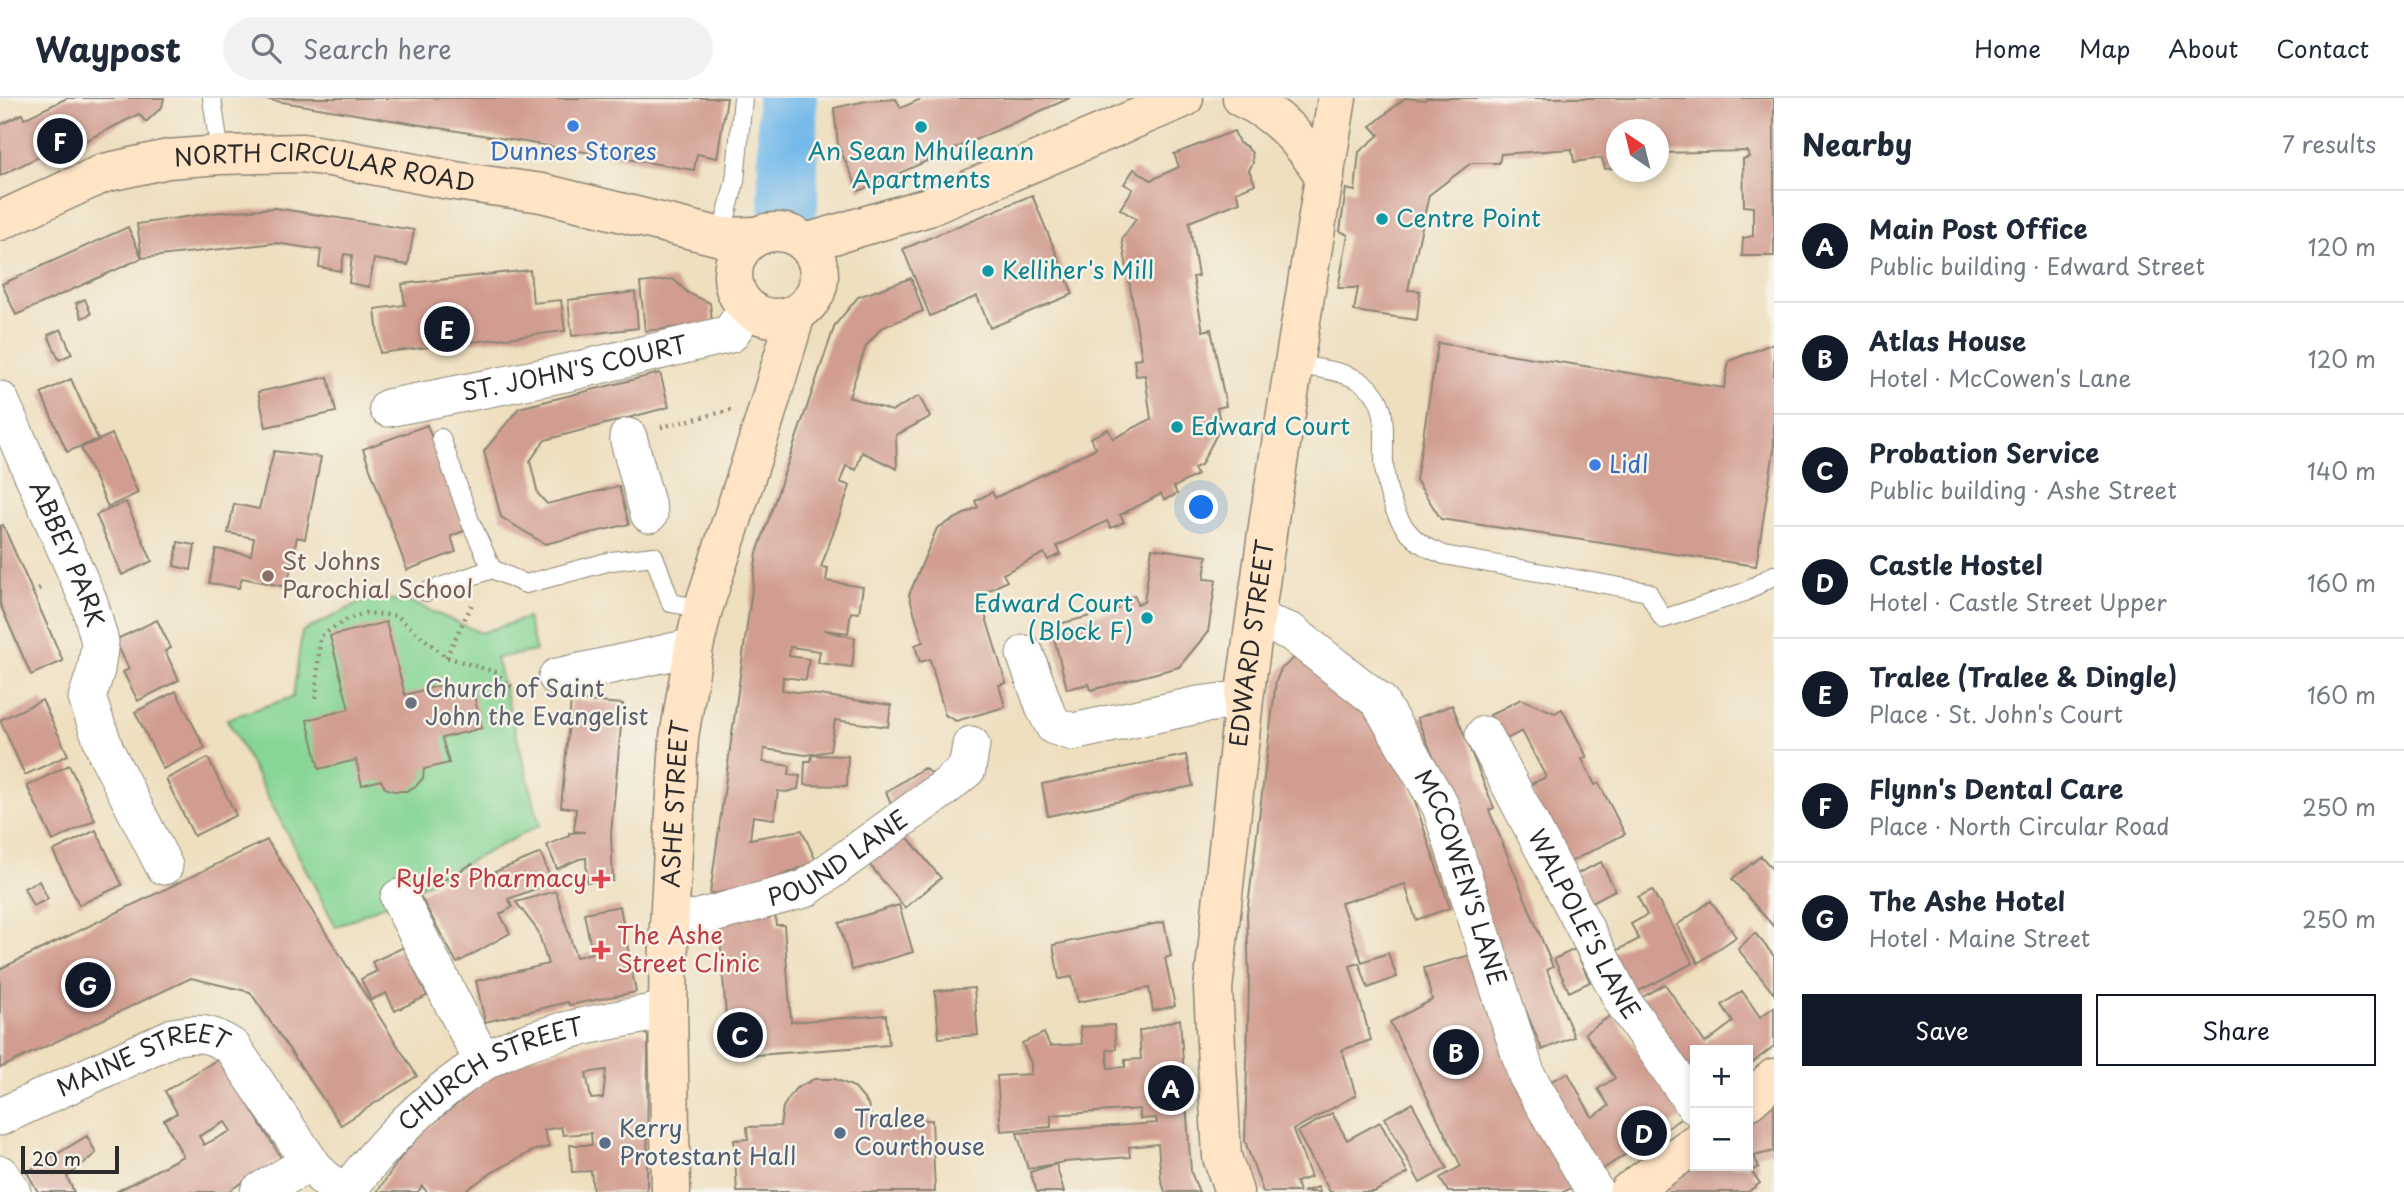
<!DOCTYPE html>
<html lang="en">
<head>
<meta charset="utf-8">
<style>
  :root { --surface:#fff; --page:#f2f2f3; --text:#1f2937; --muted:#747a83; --line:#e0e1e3; --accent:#111827 }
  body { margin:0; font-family:"Playpen Sans",sans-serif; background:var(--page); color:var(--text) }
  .controls { position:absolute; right:21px; bottom:21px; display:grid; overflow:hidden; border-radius:0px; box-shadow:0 4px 10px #0003 }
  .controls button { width:63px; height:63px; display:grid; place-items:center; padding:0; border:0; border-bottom:2px solid var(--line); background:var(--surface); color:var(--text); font:35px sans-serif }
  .compass { position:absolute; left:1606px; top:21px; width:63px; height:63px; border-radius:50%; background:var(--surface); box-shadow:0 4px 10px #0003; rotate:325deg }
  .scale { position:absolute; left:21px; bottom:18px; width:98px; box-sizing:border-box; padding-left:7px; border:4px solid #2b2b2b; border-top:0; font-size:19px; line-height:24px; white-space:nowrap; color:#2b2b2b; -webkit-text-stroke:5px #f7f3e8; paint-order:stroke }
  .you { position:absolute; left:1202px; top:410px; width:24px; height:24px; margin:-18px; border:5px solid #fff; border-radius:50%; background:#1a73e8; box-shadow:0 0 0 10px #1a73e833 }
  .badge { display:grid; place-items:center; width:46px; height:46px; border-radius:50%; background:var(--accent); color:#fff; font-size:23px; font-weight:700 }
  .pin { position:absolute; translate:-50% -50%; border:4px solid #fff; box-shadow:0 2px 7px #0006 }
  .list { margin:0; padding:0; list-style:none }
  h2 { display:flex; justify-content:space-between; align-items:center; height:91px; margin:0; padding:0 28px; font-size:30px }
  h2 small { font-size:23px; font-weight:400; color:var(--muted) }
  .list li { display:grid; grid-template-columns:46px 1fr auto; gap:21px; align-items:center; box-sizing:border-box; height:112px; padding:0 28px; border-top:2px solid var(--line) }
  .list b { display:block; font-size:26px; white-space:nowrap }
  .list p { margin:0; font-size:23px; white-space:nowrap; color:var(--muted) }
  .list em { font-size:23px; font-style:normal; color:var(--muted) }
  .actions { display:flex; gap:14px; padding:21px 28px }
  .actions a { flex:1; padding:16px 0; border:2px solid var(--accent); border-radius:0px; text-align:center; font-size:24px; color:var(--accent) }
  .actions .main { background:var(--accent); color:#fff }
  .icon { flex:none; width:38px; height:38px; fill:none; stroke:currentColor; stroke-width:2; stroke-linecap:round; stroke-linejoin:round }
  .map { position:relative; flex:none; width:1774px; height:1094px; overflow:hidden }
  header { display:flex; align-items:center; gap:42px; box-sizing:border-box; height:98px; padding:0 35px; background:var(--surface); border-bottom:2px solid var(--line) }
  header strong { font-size:33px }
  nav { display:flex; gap:38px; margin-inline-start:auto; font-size:24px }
  .search { width:490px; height:63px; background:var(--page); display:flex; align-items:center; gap:18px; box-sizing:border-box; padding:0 24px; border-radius:38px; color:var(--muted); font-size:26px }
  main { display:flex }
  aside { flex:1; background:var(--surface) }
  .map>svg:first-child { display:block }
  .green { fill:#87d696; stroke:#598060; stroke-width:2 }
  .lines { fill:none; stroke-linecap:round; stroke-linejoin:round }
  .river { stroke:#72b9ea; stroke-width:60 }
  .building { fill:#d19d90; fill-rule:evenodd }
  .lane-casing { stroke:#8c8575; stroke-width:20 }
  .street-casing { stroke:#8c8575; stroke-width:39 }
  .secondary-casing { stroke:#8c8575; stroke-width:41 }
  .path { stroke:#8c8575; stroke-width:4.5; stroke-dasharray:2 5; stroke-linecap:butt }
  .lane { stroke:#fff; stroke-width:18 }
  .street { stroke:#fff; stroke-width:37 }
  .secondary { stroke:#ffe4c6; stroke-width:38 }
  .shop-dot { fill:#3f7fe0; stroke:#f7f3e8; stroke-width:2.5 }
  .culture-dot { fill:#0f9aa8; stroke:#f7f3e8; stroke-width:2.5 }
  .education-dot { fill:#8d6e63; stroke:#f7f3e8; stroke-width:2.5 }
  .worship-dot { fill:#6b7280; stroke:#f7f3e8; stroke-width:2.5 }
  .health-dot { fill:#e0444e; stroke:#f7f3e8; stroke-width:2.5 }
  .service-dot { fill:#5c6f8a; stroke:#f7f3e8; stroke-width:2.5 }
  .labels { text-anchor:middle; stroke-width:5; stroke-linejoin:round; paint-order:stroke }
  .shop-label { font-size:24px; fill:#366cbe; stroke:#f7f3e8 }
  .culture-label { font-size:24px; fill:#0d838f; stroke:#f7f3e8; text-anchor:start }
  .street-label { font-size:24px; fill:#2b2b2b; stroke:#f7f3e8 }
  .education-label { font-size:24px; fill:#785e54; stroke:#f7f3e8; text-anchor:start }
  .worship-label { font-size:24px; fill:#5b616d; stroke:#f7f3e8; text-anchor:start }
  .health-label { font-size:24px; fill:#be3a42; stroke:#f7f3e8; text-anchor:end }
  .service-label { font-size:24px; fill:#4e5e75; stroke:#f7f3e8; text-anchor:start }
</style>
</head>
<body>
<header>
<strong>Waypost</strong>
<div class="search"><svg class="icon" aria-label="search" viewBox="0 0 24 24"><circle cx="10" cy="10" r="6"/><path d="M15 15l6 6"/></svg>Search here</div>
<nav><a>Home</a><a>Map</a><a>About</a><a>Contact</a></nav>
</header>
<main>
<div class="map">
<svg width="1774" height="1094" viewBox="0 0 1774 1094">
  <rect width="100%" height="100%" fill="#f7f3e8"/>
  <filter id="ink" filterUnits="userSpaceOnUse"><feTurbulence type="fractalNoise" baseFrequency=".0143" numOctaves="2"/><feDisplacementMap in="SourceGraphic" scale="14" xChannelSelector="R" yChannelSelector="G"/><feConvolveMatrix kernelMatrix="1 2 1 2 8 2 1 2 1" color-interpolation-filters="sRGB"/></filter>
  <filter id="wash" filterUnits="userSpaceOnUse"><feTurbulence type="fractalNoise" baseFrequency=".00686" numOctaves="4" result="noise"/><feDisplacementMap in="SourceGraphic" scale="28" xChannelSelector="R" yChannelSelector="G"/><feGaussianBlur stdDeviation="1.57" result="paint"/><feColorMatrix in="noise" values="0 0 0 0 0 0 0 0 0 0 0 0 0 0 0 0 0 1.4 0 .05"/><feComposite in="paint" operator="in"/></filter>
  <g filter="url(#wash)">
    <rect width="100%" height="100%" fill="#eedfbf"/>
    <path class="green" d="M371,499L413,505L481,535L527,520L536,553L496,560L540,727L399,800L336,829L227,621L293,599L302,534Z"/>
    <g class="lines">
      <path class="river" d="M787,0L788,106"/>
    </g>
    <g id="blocks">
      <path class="building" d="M67,0H164L162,9L146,24L139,16L45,63L42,57L0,78V27L22,16L24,21Z
        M258,0H727L717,60L697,56L694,72Z
        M923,0H1070L859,93L838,47L834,10L866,3L896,1L901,10Z
        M1405,0L1425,2L1427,0H1774V158H1742L1743,140L1753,138V109L1744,108L1743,61L1749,59L1747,53L1658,55V32H1616V70L1605,71L1602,60L1574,64L1572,51L1501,56L1499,65H1471L1429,97L1408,192L1420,193L1417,222L1354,213L1358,190H1338L1348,137L1340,133L1346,91L1355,93L1359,54L1379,37L1371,28Z
        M1234,33L1239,45L1246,48L1252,55L1253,65L1249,72L1255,86L1236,94L1240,104L1189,124L1198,178L1193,179L1203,233L1211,231L1226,308L1217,310L1221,328L1201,367L1194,370L1197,377L1174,389L1177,396L1164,402L1161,396L1120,417L1124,424L1111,430L1107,423L1057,448L1061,456L1048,462L1044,455L1003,476L1007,483L984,495L981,503L1006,585L999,587L1005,609L956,623L945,617L930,561L920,564L915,547L923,544L909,497L937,430L978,409L975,403L992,394L995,400L1096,350L1090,340L1108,331L1113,341L1151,321L1145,277L1136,278L1134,261L1142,260L1122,141L1136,121L1120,111L1133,91L1124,86L1134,71L1151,82L1179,69L1174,56Z
        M1032,97L1073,196L990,230L977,198L930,218L903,151Z
        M275,110L414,132L408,167L374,161L369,189L349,185L352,157L344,156L341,173L319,169L321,152L276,145L142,160L137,126L212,115Z
        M128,129L142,160L16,217L2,186Z
        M530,172L533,205L561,202L565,233L380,255L375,211L405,207L402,186Z
        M911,180L923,213L881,230L866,248L849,299L892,313L919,298L930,319L896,337L897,371L862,354L856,372L846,368L840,384L850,388L821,469L828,470L826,483L863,489L859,515L851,514L848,535L824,532L855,540L852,569L818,565L820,553L790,549L789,558L809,561L806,582L783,579L782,592L891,607L888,629L835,622L830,653L806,657L764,651L763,664L790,668L789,677L800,678L798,691L786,694L778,693L774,721L753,718L750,741L802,732L816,763L756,789L710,796L757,455L835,227L858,199Z
        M673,181L688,195L710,205L712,225L645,233L640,185Z
        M635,194L638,230L572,238L568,202Z
        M85,201L91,216L82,220L76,205Z
        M61,231L72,256L59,262L48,237Z
        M1438,245L1724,290L1729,263L1774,245V352L1756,468L1441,421L1416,382Z
        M660,275L669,309L545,342L530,363L538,396L547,406L619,388L629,426L545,446L501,419L484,353L519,310Z
        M328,279L336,314L266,329L258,294Z
        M71,281L98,341L67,354L41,295Z
        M427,327L466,432L451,438L456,454L407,472L363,351Z
        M112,336L138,395L108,409L81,350Z
        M274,353L321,359L305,441L297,439L287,489L242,480L239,490L209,485L216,451L251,457L254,440L228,435L234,406L259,411Z
        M126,404L152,463L122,477L96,417Z
        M3,427L63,563L31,577L0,506V428Z
        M178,444L195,447L191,472L174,468Z
        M1152,450L1207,458L1204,481L1216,482L1208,534L1179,569L1091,592L1089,586L1067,591L1051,528L1118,511L1115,503L1135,498L1137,506L1144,504Z
        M157,522L171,550L165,553L179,582L138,603L123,574L129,571L115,542Z
        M386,524L405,597L445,586L448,600L473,594L482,630L442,640L449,665L424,671L423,680L416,688L406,693H394L385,690L381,682L362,687L356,662L319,671L307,622L349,611L330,538Z
        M1297,558L1338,582L1399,655L1450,810L1416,822L1405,786L1341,805L1362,864L1388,855L1397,879L1368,890L1359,865L1350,868L1371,942L1342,952L1356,997L1293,1032L1311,1079L1296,1084L1299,1094H1263L1245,1043L1249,885L1247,816L1276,583L1281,571Z
        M176,593L205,650L163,671L135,614Z
        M1521,601L1555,615L1562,611L1587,659L1582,661L1595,687L1599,685L1625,736L1566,766L1527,688L1546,679L1522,633L1503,643L1490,617Z
        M42,602L68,657L25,677L0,622Z
        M571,602L623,606L611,736L613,783L587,784L586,760L579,761L557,771L547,747L569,738V735L585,734L574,733L576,711L561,709Z
        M1452,607L1494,710L1489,712L1553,869L1547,872L1574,939L1542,952L1492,830L1460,724L1417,620Z
        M812,657L848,658L847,688L804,687L805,663H811Z
        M1186,657L1193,688L1048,718L1042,686Z
        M208,660L236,717L194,738L166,681Z
        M69,667L95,722L53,743L27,688Z
        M924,670L934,677L894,712L886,694Z
        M96,732L122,787L79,807L53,753Z
        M905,736L941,780L905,810L869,766Z
        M267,742L417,978L341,1027L250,894L191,880L0,970V871Z
        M541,755L552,785L508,801L513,809L500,816L510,835L457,865L419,796L472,766L480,780Z
        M1761,758L1774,773V829L1732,781Z
        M1601,764L1615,792L1585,808L1570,779Z
        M39,783L48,801L33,808L24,790Z
        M1652,792L1693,865L1631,897L1610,856L1639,841L1631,826L1647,817L1638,799Z
        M556,793L576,859L592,855L584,815L620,808L636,894L569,907L568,904L485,924L476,883L548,866L538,833L516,804Z
        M1711,803L1736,839L1698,865L1677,827Z
        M774,807L776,827H784L791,924L886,917L889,947L729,959L719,824Z
        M899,807L913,854L852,872L839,825Z
        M1164,824L1171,858L1165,860L1175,908L1153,913L1149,890L1078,904L1072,879L1059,881L1053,847Z
        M1755,835L1774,858V896L1738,851Z
        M404,849L427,898L395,913L386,895L371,902L361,881L377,873L372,864Z
        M1575,851L1590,884L1569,894L1554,861Z
        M1474,856L1579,1085L1564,1094H1448L1440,1080L1461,1068L1390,924L1432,902L1424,870Z
        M1665,886L1705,945L1733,924L1722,907L1742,893L1760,919L1774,909V948L1748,968V952H1695V997L1636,903Z
        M974,890L978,937L939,940L935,893Z
        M1613,916L1682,1020L1592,1078L1542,987L1568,975L1592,1019L1609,1008L1598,991L1615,980L1585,935Z
        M1180,921L1191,1074L1199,1094H1165L1161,1081L1158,1046L1129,1049L1130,1059L1064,1064L1028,1071L1017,1035L1157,1025L1156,1020L1140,1021V1011L1051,1017V1029L1001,1033L997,978L1031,976V965L1022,945L1044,935L1050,948L1082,946L1080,929L1114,927L1116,951L1107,952L1108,970L1125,969V962L1141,961L1139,933Z
        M641,933L648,938L647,1094H593L591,1073L572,1074L570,1047H592L591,1035L563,1037L561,1029L544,1032L549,1049L532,1053L491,1075L463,1094H427L422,1088L418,1094H377L401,1059L421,1035L508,965ZM606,972L603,1000L591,1001L586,975Z
        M220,960L281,1060L227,1094H116L183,1058L164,1022L177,1015L165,993ZM225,1024L231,1033L204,1047L199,1038Z
        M814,981H835L854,989L868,1006L872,1024L932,1022L935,1094H737L734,1042L748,1041L747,1029L780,1028L783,1009L795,991Z
        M1774,1001V1053L1754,1058L1759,1069L1751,1073L1760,1085L1748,1094H1658L1695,1068H1748V1022Z
        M1412,1005L1447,1070L1420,1085L1385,1020Z
        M1332,1015L1347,1042L1380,1024L1408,1075L1374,1094H1330L1297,1034Z
        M87,1038L96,1055L67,1079L74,1094H38L27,1074Z
        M1056,1066L1064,1094H1037L1030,1074Z
        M1318,1089L1320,1094H1303Z"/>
    </g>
  </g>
  <g filter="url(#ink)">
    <use href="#blocks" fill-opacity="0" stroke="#8c8575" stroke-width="2"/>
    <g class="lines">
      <g class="lane-casing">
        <path id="lane" d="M212,0L220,57
          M721,139L735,83L743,0
          M1295,267C1316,270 1339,272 1358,282C1391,300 1383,332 1384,363C1385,393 1397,432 1425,448C1431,452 1438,454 1444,457L1648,494L1663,521L1745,494L1774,477
          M441,340L470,423L492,471
          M426,494L492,471L526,486L611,463L654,458L671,505L703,511"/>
      </g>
      <g class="street-casing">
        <g id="street">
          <path id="s1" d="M0,302L89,504L100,544L96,572L87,600L106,654L164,768"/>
          <path id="s2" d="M388,310L570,274L730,236L747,211"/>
          <path d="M628,339L649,416"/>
          <path id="s3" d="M1256,521L1291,534L1379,603L1441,709L1527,978L1595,1094"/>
          <path d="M1025,556L1045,611L1054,628L1073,634L1198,607L1244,601"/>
          <path d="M557,579L694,549"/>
          <path id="s4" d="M1484,637L1624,905L1695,1008"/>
          <path d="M399,800L483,964"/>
          <path id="s5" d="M669,828L805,791L943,691L967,671L971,647"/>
          <path id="s6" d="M0,1019L173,939C199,934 209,934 232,949L310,1064L322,1078L341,1094"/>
          <path d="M0,1076L12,1094"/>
          <path d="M259,1094L310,1064"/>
          <path id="s7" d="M346,1094C385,1044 428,998 482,965C531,934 611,923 668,912"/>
        </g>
      </g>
      <g class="secondary-casing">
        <g id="secondary">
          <path d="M1242,0C1279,16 1304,46 1325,79"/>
          <path id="s8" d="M0,123L104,75L168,61L220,57L302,55L336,60L455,83L542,95L721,139L757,138"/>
          <circle cx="776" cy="177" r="43"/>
          <path d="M806,145L928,109L1184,0"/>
          <path d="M1748,1003L1774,980"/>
          <path id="s9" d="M671,1094L668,912L669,828L679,639L694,549L703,511L762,330L796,216"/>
          <path id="s10" d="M1234,1094L1222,1059L1213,891L1244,601L1270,414L1337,0"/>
          <path d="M1628,1094L1695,1046"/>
        </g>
      </g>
      <path class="path" d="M661,329L731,312
        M32,494L44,488
        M446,559L473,504
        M316,600L320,539L345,522L366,515L397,518L446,559L495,574L515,592L526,589"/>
      <use href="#lane" class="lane"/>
      <use href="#street" class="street"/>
      <use href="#secondary" class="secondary"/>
    </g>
  </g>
  <g class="shop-dot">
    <circle cx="573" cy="28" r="7"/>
    <circle cx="1595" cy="367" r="7"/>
  </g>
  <g class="culture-dot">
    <circle cx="921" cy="29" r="7"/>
    <circle cx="1382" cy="121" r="7"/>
    <circle cx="988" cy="173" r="7"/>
    <circle cx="1177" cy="329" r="7"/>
    <circle cx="1147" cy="520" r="7"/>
  </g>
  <circle class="education-dot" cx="268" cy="478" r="7"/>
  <circle class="worship-dot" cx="411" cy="605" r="7"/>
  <g class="health-dot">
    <path d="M597.5 770.5h7v7h7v7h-7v7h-7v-7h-7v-7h7z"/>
    <path d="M597.5 841.5h7v7h7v7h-7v7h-7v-7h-7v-7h7z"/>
  </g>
  <g class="service-dot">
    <circle cx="840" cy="1035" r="7"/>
    <circle cx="605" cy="1045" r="7"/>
  </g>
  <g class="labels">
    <g class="shop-label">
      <text x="573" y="62">Dunnes Stores</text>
      <text x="1609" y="375" text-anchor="start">Lidl</text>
    </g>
    <g class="culture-label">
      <text x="921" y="62" text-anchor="middle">An Sean Mhuíleann<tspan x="921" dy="28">Apartments</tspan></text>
      <text x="1396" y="129">Centre Point</text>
      <text x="1002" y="181">Kelliher's Mill</text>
      <text x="1191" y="337">Edward Court</text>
      <text x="1133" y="514" text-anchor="end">Edward Court<tspan x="1133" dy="28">(Block F)</tspan></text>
    </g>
    <g class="street-label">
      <text dy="8" stroke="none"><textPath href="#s8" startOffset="338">NORTH CIRCULAR ROAD</textPath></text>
      <text dy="8" stroke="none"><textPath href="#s2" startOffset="191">ST. JOHN'S COURT</textPath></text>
      <text dy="8" stroke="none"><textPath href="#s1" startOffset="168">ABBEY PARK</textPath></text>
      <text dy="8" stroke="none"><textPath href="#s10" startOffset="553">EDWARD STREET</textPath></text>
      <text dy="8" stroke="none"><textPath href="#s9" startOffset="388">ASHE STREET</textPath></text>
      <text dy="8" stroke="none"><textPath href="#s5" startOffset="184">POUND LANE</textPath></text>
      <text dy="8" stroke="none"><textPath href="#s3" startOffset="345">MCCOWEN'S LANE</textPath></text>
      <text dy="8" stroke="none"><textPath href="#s4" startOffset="214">WALPOLE'S LANE</textPath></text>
      <text dy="8" stroke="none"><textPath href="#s6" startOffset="156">MAINE STREET</textPath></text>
      <text dy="8" stroke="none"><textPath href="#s7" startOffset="191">CHURCH STREET</textPath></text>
    </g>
    <g class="education-label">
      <text x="282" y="472">St Johns<tspan x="282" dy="28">Parochial School</tspan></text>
    </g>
    <g class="worship-label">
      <text x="425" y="599">Church of Saint<tspan x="425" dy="28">John the Evangelist</tspan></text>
    </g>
    <g class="health-label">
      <text x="587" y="789">Ryle's Pharmacy</text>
      <text x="617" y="846" text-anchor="start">The Ashe<tspan x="617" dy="28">Street Clinic</tspan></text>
    </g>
    <g class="service-label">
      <text x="854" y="1029">Tralee<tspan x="854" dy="28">Courthouse</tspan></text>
      <text x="619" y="1039">Kerry<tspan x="619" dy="28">Protestant Hall</tspan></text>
    </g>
  </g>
</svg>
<div class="controls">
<button>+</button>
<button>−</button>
</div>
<svg class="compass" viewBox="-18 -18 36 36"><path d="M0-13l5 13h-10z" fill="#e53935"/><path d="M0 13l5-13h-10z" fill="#747a83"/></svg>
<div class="scale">20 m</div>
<div class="you"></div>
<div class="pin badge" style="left:1171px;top:990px">A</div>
<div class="pin badge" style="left:1456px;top:954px">B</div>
<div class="pin badge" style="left:740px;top:937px">C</div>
<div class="pin badge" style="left:1644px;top:1035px">D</div>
<div class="pin badge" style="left:447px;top:231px">E</div>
<div class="pin badge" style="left:60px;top:43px">F</div>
<div class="pin badge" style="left:88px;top:887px">G</div>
</div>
<aside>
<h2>Nearby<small>7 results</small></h2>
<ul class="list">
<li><span class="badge">A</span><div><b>Main Post Office</b><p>Public building · Edward Street</p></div><em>120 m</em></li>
<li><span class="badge">B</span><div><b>Atlas House</b><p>Hotel · McCowen's Lane</p></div><em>120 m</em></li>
<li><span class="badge">C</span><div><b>Probation Service</b><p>Public building · Ashe Street</p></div><em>140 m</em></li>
<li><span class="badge">D</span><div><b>Castle Hostel</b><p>Hotel · Castle Street Upper</p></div><em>160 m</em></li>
<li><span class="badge">E</span><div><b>Tralee (Tralee &amp; Dingle)</b><p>Place · St. John's Court</p></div><em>160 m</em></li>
<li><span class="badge">F</span><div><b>Flynn's Dental Care</b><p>Place · North Circular Road</p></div><em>250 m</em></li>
<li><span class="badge">G</span><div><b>The Ashe Hotel</b><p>Hotel · Maine Street</p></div><em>250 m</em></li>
</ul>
<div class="actions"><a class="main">Save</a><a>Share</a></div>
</aside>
</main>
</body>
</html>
